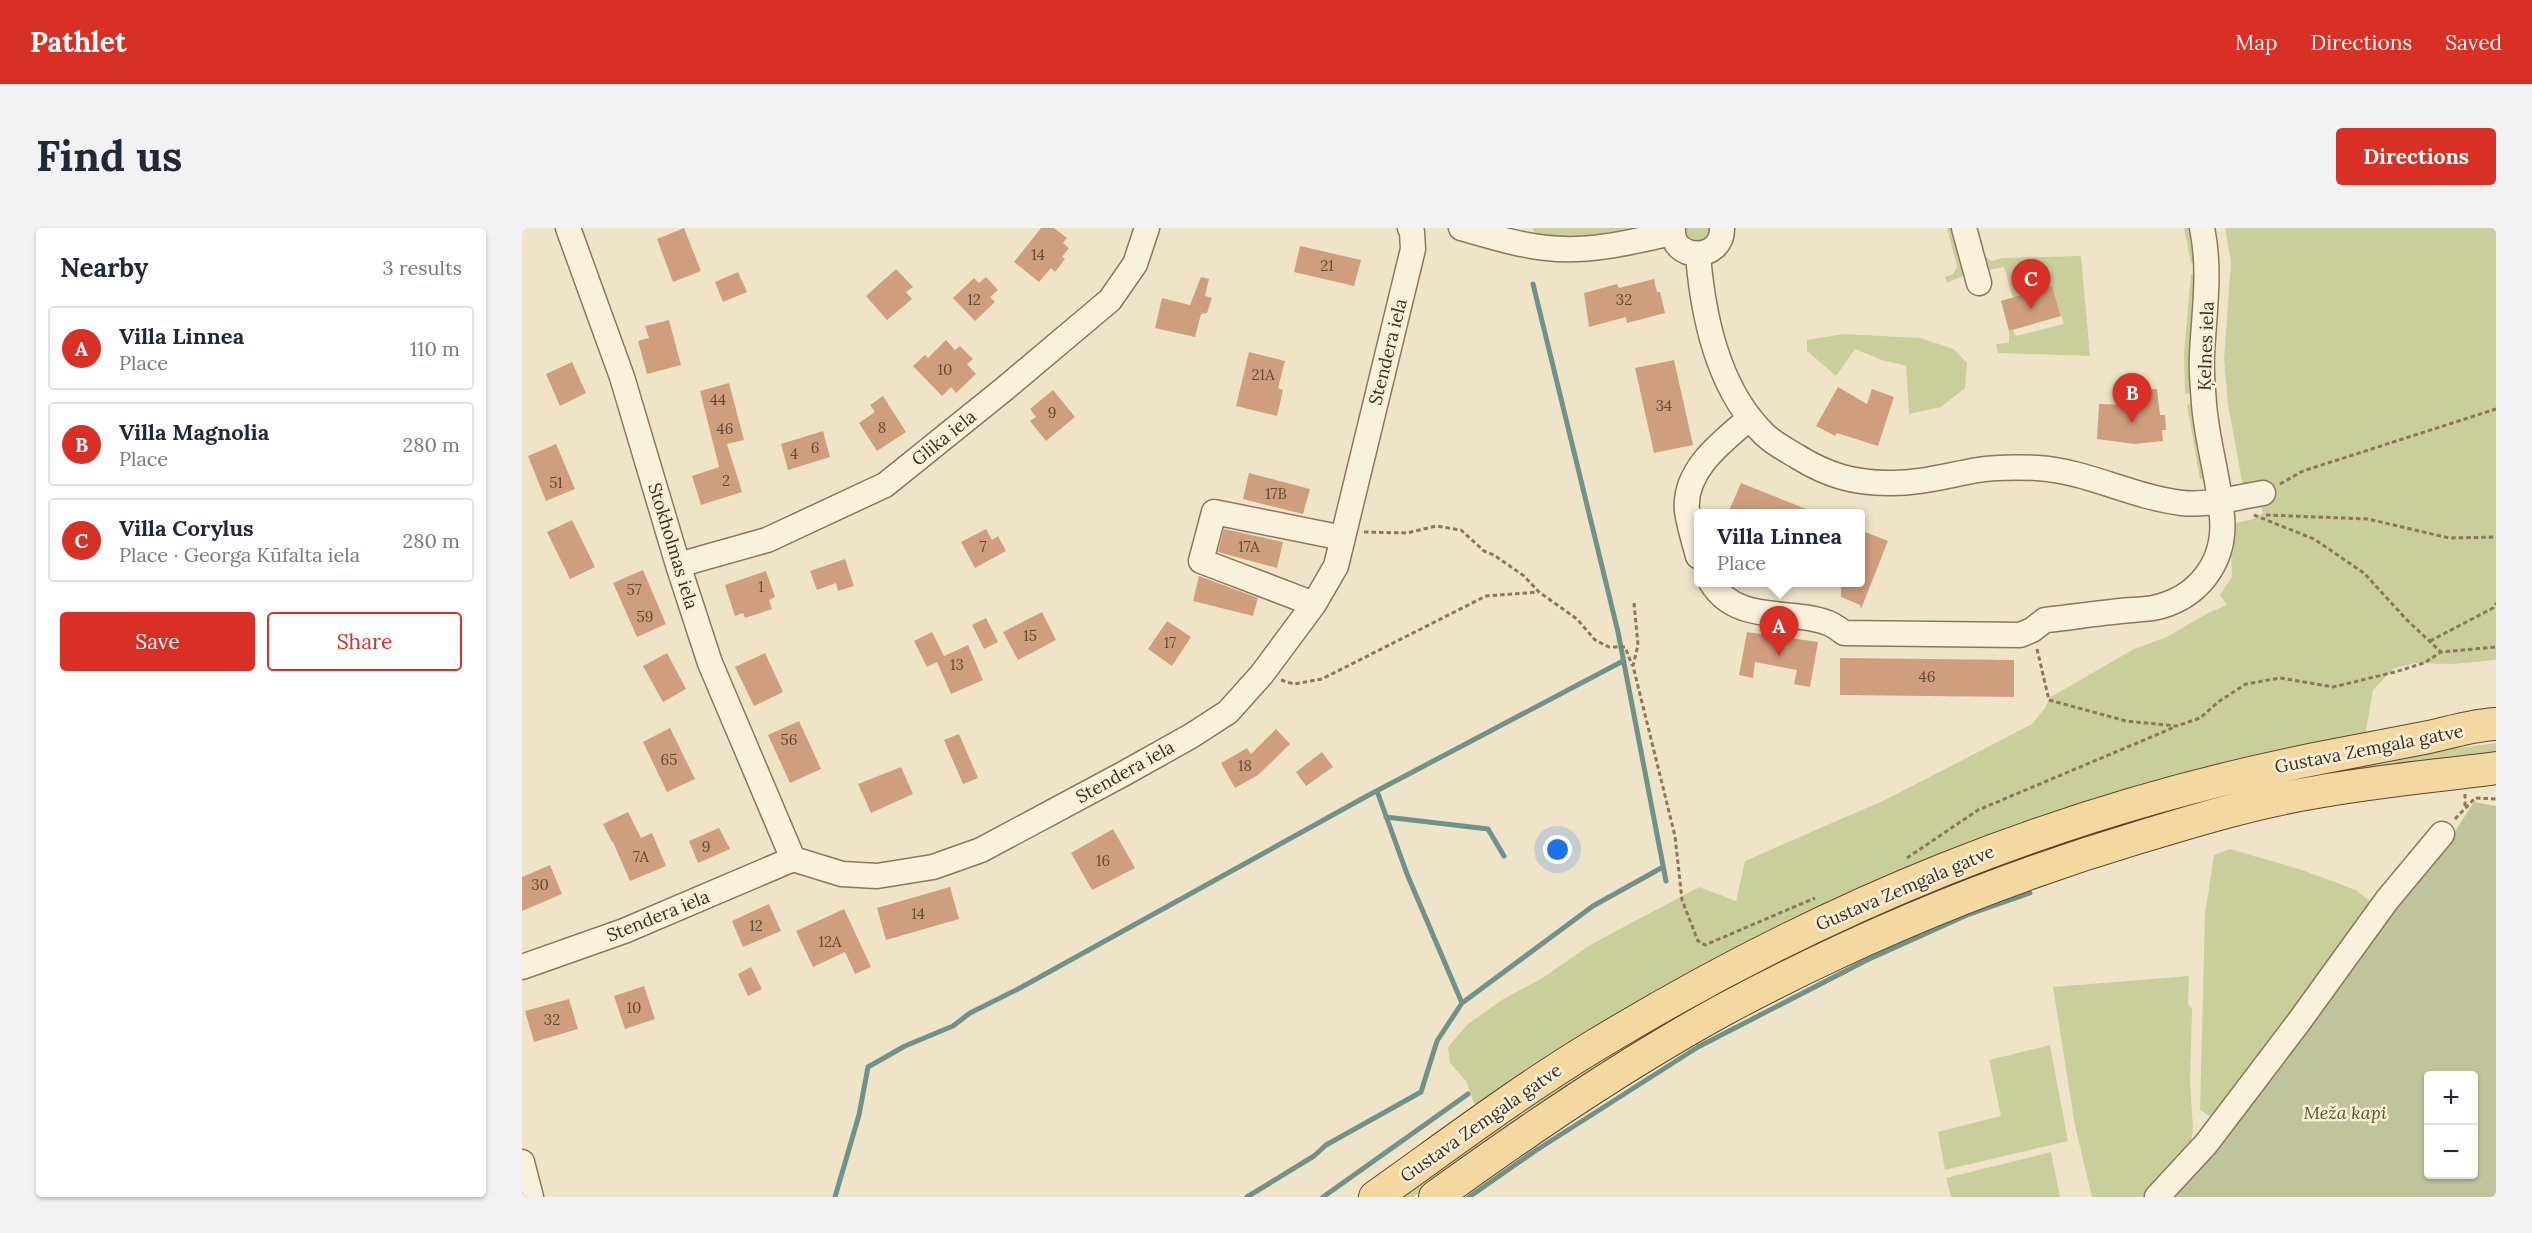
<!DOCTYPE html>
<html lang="en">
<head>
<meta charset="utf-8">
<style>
  :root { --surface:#fff; --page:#f2f2f3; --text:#1f2937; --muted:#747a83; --line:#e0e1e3; --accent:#d93025 }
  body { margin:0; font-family:Lora,serif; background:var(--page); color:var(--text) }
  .controls { position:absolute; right:18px; bottom:18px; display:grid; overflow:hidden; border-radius:6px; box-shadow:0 2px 4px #0004 }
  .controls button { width:54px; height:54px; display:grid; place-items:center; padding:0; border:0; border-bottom:2px solid var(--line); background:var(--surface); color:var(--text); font:30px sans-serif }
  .you { position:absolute; left:1036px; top:622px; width:21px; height:21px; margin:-15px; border:4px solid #fff; border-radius:50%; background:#1a73e8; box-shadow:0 0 0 9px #1a73e833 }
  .badge { display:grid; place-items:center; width:39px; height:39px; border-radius:50%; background:var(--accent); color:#fff; font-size:20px; font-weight:700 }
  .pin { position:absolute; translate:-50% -50px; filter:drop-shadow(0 2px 3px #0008) }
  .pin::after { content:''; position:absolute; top:32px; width:21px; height:18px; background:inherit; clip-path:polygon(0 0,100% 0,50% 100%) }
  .popup { position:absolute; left:1172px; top:281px; width:171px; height:78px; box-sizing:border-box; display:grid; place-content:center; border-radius:6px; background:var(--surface); filter:drop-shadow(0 2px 4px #0005); font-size:20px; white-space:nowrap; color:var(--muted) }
  .popup b { font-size:22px; color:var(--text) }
  .popup::after { content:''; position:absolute; left:50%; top:100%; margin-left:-12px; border:12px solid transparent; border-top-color:var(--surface) }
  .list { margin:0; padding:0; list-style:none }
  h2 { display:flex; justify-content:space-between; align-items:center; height:78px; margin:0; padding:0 24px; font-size:26px }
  h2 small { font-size:20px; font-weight:400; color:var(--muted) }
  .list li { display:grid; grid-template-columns:39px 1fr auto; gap:18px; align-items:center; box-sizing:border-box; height:84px; margin:0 12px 12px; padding:0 12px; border:2px solid var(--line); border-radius:6px }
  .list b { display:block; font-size:22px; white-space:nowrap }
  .list p { margin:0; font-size:20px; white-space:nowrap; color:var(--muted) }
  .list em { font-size:20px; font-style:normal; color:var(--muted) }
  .actions { display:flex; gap:12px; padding:18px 24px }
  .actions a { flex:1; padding:14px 0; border:2px solid var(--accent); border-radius:6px; text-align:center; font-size:21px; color:var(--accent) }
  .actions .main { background:var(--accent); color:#fff }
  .map { position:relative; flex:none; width:1974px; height:969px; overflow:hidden; border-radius:6px }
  header { display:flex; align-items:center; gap:36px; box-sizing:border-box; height:84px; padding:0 30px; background:var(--accent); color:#fff }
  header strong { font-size:28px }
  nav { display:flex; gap:33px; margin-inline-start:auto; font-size:21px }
  .intro { display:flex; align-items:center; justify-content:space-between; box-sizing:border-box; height:144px; padding:0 36px }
  h1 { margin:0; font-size:42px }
  .button { padding:15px 27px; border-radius:6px; background:var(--accent); color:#fff; font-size:21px; font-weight:700 }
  main { display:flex; gap:36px; padding:0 36px }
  aside { flex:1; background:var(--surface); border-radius:6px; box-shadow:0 2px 4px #0004 }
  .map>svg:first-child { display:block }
  .green { fill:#c9cf9b }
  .cemetery { fill:#bfc49a; fill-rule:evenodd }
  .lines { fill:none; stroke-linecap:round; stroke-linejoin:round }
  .stream { stroke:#6f938a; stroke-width:5 }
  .building { fill:#cf9f7d }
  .minor-casing { stroke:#8d765c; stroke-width:27 }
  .major-casing { stroke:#5b4430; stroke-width:34 }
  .path { stroke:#8d765c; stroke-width:3; stroke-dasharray:4.5 3; stroke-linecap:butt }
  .minor { stroke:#faf1dc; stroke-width:24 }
  .major { stroke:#f3d9a0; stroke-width:32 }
  .labels { text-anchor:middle; stroke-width:5; stroke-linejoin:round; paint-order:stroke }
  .number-label { font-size:15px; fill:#624a37 }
  .street-label { font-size:18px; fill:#3d2e20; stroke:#f7eed8 }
  .park-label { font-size:18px; font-style:italic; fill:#4d5a26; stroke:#f7eed8 }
</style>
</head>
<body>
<header>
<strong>Pathlet</strong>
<nav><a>Map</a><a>Directions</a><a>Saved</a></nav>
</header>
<div class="intro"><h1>Find us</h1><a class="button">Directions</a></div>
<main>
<aside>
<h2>Nearby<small>3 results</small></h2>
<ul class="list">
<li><span class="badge">A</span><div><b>Villa Linnea</b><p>Place</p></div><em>110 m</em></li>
<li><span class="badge">B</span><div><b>Villa Magnolia</b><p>Place</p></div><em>280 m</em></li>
<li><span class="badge">C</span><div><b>Villa Corylus</b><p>Place · Georga Kūfalta iela</p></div><em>280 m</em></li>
</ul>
<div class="actions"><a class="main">Save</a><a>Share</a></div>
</aside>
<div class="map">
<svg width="1974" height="969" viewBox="0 0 1974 969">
  <rect width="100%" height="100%" fill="#f0e4c8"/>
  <path class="green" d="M1011,0H1124L1065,13L1013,9Z
    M1161,0H1191L1183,15L1165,12Z
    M1425,0H1430L1434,4L1444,42L1441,48L1425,55L1423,49L1431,46L1435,39Z
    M1448,0H1456L1464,29L1470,33L1480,30L1559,28L1568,128L1476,125L1474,116L1487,115V103L1491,102L1494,108L1542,96L1530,59L1491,70L1482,39L1466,42L1458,38Z
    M1662,0H1672L1678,35H1669Z
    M1703,0H1974V432L1932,436L1893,435L1871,441L1851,462L1843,508L1518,593L955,883L944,853L928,835L926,819L946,796L980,772L1022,749L1068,717L1177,659L1214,673L1223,633L1365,571L1510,496L1523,480L1527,470L1612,421L1645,409L1686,385L1705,377L1698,367L1710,349L1708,297L1731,291L1741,285L1734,259L1721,258L1706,177L1702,131L1709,34Z
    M1669,46H1679C1671,57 1669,65 1677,76L1673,165L1663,166L1662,125Z
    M1321,106L1398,110L1432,121L1445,135L1443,160L1419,179L1387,186L1384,138L1360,132L1333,121L1314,148L1285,123V112Z
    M1674,175L1669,186L1672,201L1679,208L1684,254L1678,250L1676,240L1665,177Z
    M1974,515V528L1615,598L1009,887L891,969H870L1127,797L1366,674L1613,586L1876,528Z
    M1708,621L1777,641L1834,662L1853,678L1697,894L1678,882L1683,686L1692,627Z
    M1667,748L1666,776L1670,780L1668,854L1671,900L1669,918L1625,969H1570L1553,898L1531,759Z
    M1528,817L1546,913L1423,942L1416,904L1479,888L1467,832Z
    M1529,924L1538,969H1429L1424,950Z"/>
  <path class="cemetery" d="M1952,574L1974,578V969H1642L1903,632L1923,619ZM1906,848H1952V946H1906Z"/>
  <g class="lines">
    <path class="stream" d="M1011,56L1096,404L1144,653
      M855,563L885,646L940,775
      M864,589L966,601L982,628
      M313,969L337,887L346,839L383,818L431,798L448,785L498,760L845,568L1101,433
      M725,969L792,928L804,917L899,864L915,813L940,775L1071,678L1141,639
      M801,969L946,866
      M947,969L1013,923L1176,819L1345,732L1445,687L1508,665"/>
  </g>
  <path class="building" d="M162,0L179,43L151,54L135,11Z
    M519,0H532L545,10L541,15L547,20L540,29L543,31L533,44L529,40L517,54L492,34Z
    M778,18L839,32L832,58L772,44Z
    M374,41L391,59L384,64L390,71L365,92L344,68Z
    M216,44L225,64L201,74L193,54Z
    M464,49L476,62L468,69L473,74L453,93L431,70L452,50L457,55Z
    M679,49L687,51L683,68L690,70L685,85L679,86L673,109L633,100L640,70L668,77Z
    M1132,51L1135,64H1138L1143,85L1105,95L1104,89L1067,99L1062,65L1095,56L1097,60Z
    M1530,58L1539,88L1487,103L1479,73Z
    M147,92L159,137L125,146L116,113L127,110L123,98Z
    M424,112L433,122L438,118L451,131L445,136L454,146L434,165L429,159L420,168L391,138L403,127L406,130Z
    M727,124L763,133L756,160L761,162L755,188L714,178Z
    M1152,132L1171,217L1132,225L1113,140Z
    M50,134L64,165L38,178L24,146Z
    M207,155L222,212L205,216L220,264L179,277L170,248L197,239L178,163Z
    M1316,159L1345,176L1350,161L1372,169L1356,218L1315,205L1313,208L1294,198Z
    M1635,161L1638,187H1643L1644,202H1640L1641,213L1612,216L1575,211L1577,176L1614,177V162Z
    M531,162L553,189L524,213L508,193L514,189L508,181Z
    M361,168L384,204L355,223L337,195L353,184L348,177Z
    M301,203L308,229L266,242L259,216Z
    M34,216L53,261L24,273L6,228Z
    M727,245L788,261L781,286L721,271Z
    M1219,255L1294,285H1206Z
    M50,292L73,339L48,351L25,304Z
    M464,301L470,312L476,308L484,323L453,340L439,314Z
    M702,301L761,314L755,340L696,324Z
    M1338,302L1366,313L1339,381L1338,377L1319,369V354H1338Z
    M323,331L332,358L316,363L314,355L295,362L288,343Z
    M121,342L144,396L115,409L91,355Z
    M244,343L253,369L247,372L250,381L223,390L221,385L213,388L203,357Z
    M677,348L736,370L731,388L671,373Z
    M520,384L534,412L496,432L481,404Z
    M464,390L476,414L462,421L450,397Z
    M645,393L669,409L650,438L626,421Z
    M410,404L422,428L446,417L461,452L429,466L415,434L405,439L392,413Z
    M1225,404L1296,414L1288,459L1272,456L1275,442L1233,434L1231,450L1217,447Z
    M145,425L164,461L141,474L121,438Z
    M243,425L261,464L232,478L213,439Z
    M1318,430L1492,432V469L1318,467Z
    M277,493L299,541L268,555L246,507Z
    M148,500L173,551L145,564L121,514Z
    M754,501L768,516L736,547L713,560L699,535L725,520L729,526Z
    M437,506L456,550L441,556L422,512Z
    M800,524L811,539L784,558L774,544Z
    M379,539L391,566L349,585L336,556Z
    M106,584L119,610L130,605L144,638L108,653L91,614H90L81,596Z
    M197,600L208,621L176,635L167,613Z
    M591,601L613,640L570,662L549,625Z
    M28,637L40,666L0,683V649Z
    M428,659L437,691L364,712L355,680Z
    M247,676L259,703L221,719L210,693Z
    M322,681L349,739L333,746L323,724L291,739L274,703Z
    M229,739L240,761L226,768L216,746Z
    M122,758L133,791L103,801L92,768Z
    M47,771L56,801L12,814L3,783Z"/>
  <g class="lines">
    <g class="minor-casing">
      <path id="minor" d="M46,0L100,149L156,337L188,435L271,631
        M939,0C967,8 996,17 1025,20C1067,25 1110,14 1150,5
        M1151,0C1148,34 1201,34 1200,0
        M1442,0L1457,55
        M1176,27C1181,89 1196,161 1242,206C1252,216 1265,222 1276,229C1305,247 1332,255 1366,255C1396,256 1426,247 1456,242C1475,239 1495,239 1515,240C1565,243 1610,269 1660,275C1683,278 1718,269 1741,265
        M1176,328C1172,313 1167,298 1165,283C1161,242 1201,213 1228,190
        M156,337L245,312L363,257L481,162L588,72L613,36L625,0
        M1189,354C1215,397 1268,380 1306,395C1311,397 1317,401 1322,405L1498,407L1510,402L1523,392C1545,390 1568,386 1590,384C1604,382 1618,382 1631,380C1676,371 1704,334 1700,289C1697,251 1685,214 1682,176C1681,160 1679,143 1680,127C1682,83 1689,43 1680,0
        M792,376L679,333L692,284L821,310
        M0,739L102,703L271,631L320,646L355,648L411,639L459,622L601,546L669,508L706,484L740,446L792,376L814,338L891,21L890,4L888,0
        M0,934L9,969
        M1635,969L1684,916L1776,795L1865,672L1920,606"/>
    </g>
    <g class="major-casing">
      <path id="major" d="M853,969C925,918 996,864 1072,818C1301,679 1535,582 1798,530C1834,523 1871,516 1907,509C1929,504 1952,497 1974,496
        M913,969C1006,902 1101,837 1201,782C1333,711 1471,653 1615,610C1674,592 1734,574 1795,564C1854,553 1914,548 1974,540"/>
    </g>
    <path class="path" d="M1758,256L1781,243L1974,181
      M1732,287L1792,311L1842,345L1884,391L1919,424
      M1744,287L1846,291L1927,310L1974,309
      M842,304L885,305L914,298L939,302L962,323L972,327L1002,348L1017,364L1055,391L1073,412L1087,419H1103L1110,437
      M1112,375L1116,417L1111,438L1153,608L1160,672L1176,713L1183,717L1293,670
      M1908,413L1971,380L1974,375
      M1515,421L1527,472L1604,493L1655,498L1678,490L1696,474L1724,456L1758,450L1811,459L1873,444L1902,435L1919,424L1974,419
      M759,452L772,456L800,451L964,368L1017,364
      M1943,566V579
      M1933,591L1953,570L1974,571
      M1385,630L1456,582L1653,499"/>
    <use href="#minor" class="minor"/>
    <use href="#major" class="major"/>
  </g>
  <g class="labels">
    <g class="number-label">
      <text x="516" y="32">14</text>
      <text x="805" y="43">21</text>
      <text x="452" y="77">12</text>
      <text x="1102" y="77">32</text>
      <text x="423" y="147">10</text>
      <text x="741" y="152">21A</text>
      <text x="196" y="177">44</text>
      <text x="1142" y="183">34</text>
      <text x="530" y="190">9</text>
      <text x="360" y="205">8</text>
      <text x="203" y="206">46</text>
      <text x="293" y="225">6</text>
      <text x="272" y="231">4</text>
      <text x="204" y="258">2</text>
      <text x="34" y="260">51</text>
      <text x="754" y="271">17B</text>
      <text x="461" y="324">7</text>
      <text x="727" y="324">17A</text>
      <text x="239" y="364">1</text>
      <text x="112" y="367">57</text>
      <text x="123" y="394">59</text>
      <text x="508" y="413">15</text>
      <text x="648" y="420">17</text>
      <text x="435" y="442">13</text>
      <text x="1405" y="454">46</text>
      <text x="267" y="517">56</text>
      <text x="147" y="537">65</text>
      <text x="723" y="543">18</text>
      <text x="184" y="624">9</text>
      <text x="119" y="634">7A</text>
      <text x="581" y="638">16</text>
      <text x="18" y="662">30</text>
      <text x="396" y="691">14</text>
      <text x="234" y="703">12</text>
      <text x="308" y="719">12A</text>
      <text x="112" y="785">10</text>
      <text x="30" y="797">32</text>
    </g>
    <g class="street-label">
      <text transform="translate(1684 118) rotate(-88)" y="6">Ķelnes iela</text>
      <text transform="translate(866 124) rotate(-76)" y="6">Stendera iela</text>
      <text transform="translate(422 210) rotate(-39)" y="6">Glika iela</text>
      <text transform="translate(151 318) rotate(73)" y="6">Stokholmas iela</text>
      <text transform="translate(1847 521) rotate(-11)" y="6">Gustava Zemgala gatve</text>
      <text transform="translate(603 544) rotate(-29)" y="6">Stendera iela</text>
      <text transform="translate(1383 660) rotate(-23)" y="6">Gustava Zemgala gatve</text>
      <text transform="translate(136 688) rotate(-22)" y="6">Stendera iela</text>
      <text transform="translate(959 895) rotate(-35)" y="6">Gustava Zemgala gatve</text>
    </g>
    <g class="park-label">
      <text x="1823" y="891">Meža kapi</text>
    </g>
  </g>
</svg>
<div class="controls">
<button>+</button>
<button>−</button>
</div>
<div class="you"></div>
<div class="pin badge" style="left:1257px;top:428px">A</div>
<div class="popup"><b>Villa Linnea</b>Place</div>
<div class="pin badge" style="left:1610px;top:195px">B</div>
<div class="pin badge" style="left:1509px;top:81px">C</div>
</div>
</main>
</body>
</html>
